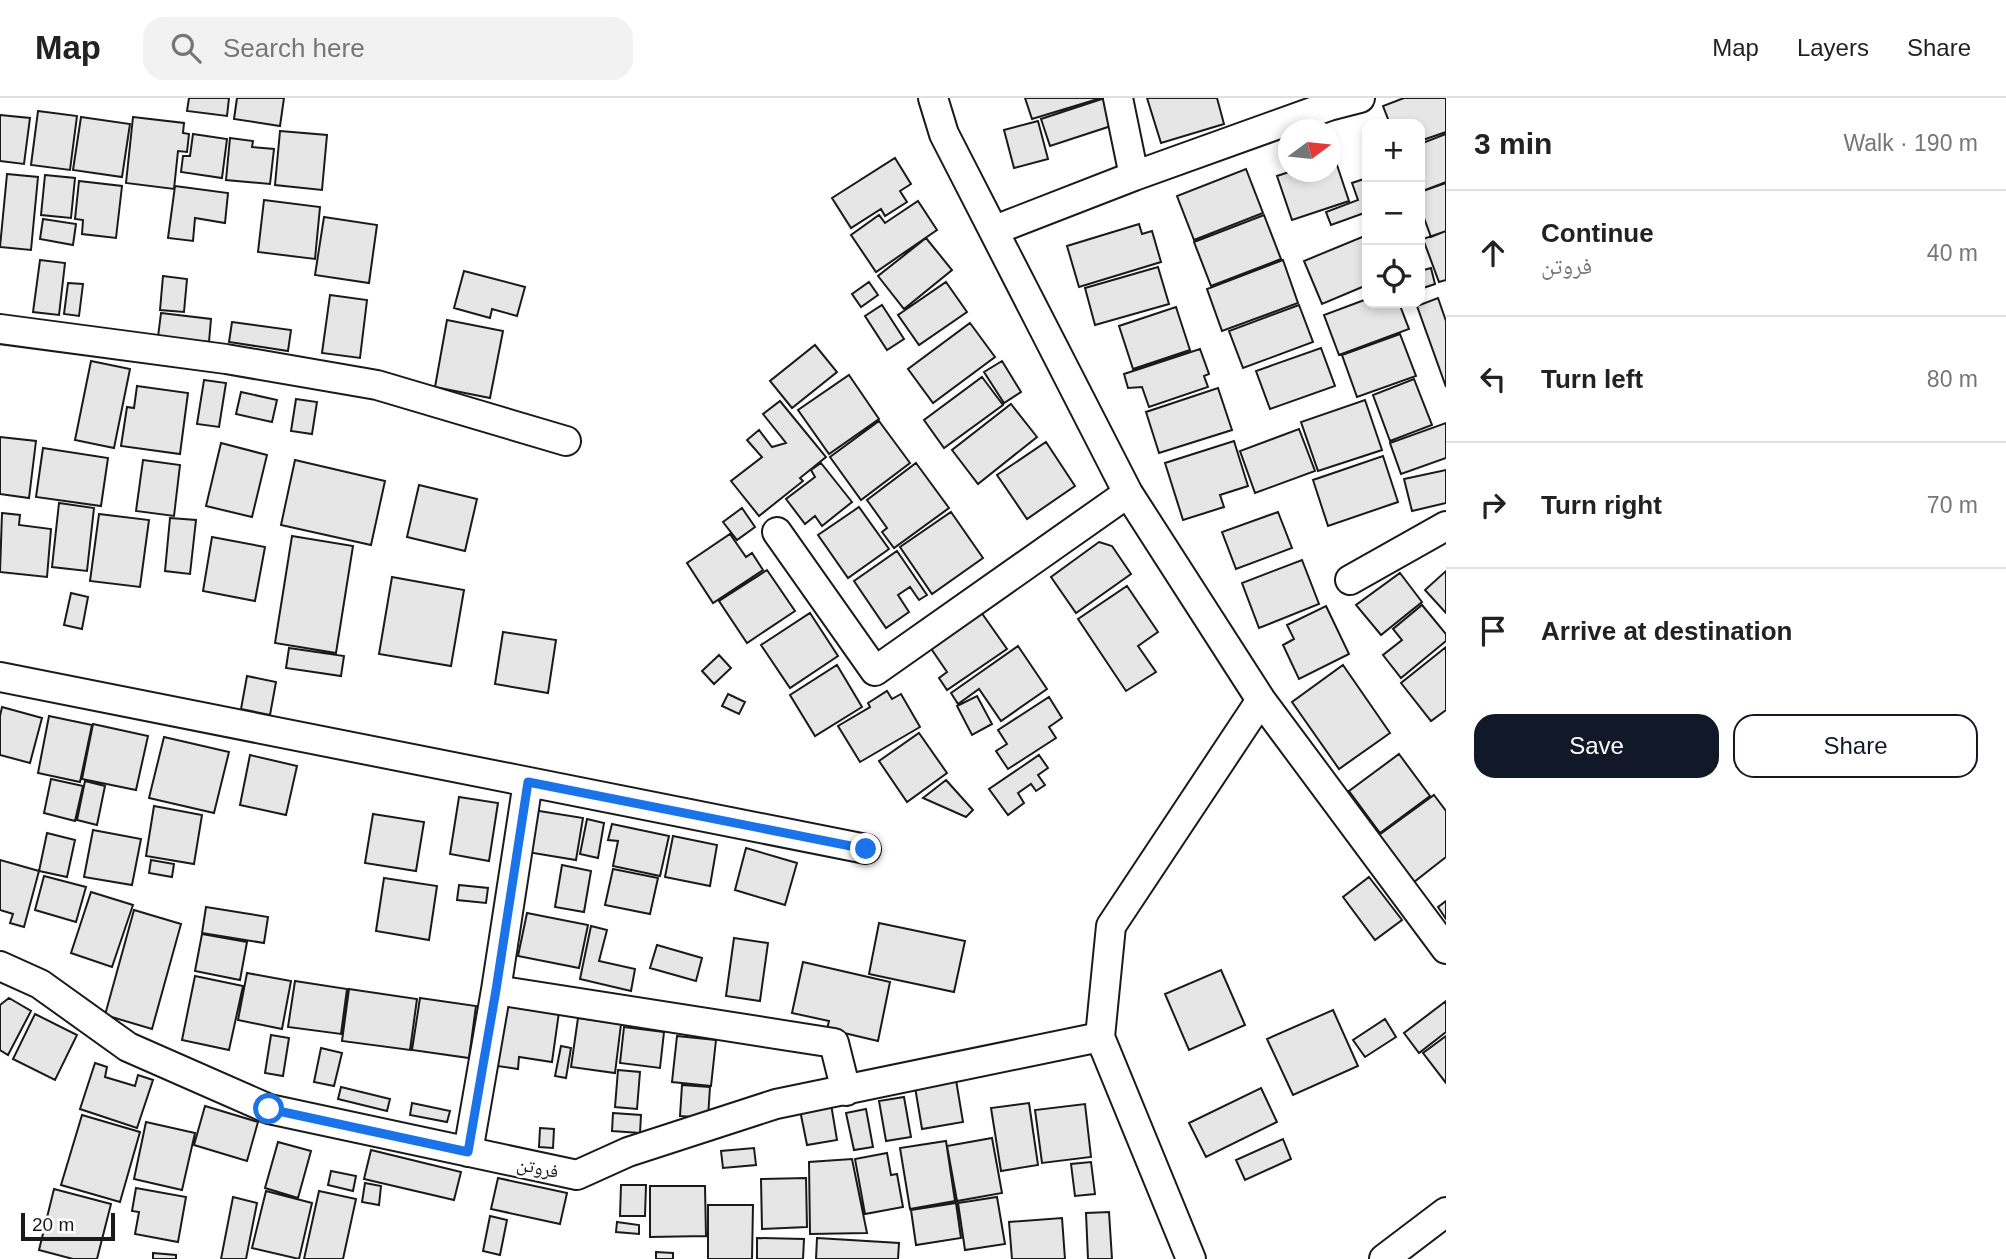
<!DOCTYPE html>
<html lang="en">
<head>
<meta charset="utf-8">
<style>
  :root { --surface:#fff; --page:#f2f2f2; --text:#222; --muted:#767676; --line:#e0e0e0; --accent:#111827 }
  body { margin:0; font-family:Helvetica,"Noto Naskh Arabic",sans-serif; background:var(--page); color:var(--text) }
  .controls { position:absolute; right:21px; top:21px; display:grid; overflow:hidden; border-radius:14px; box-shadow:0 4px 10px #0003 }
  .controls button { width:63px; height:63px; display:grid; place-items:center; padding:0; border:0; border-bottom:2px solid var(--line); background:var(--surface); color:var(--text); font:35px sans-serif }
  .compass { position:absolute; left:1278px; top:21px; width:63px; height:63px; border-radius:50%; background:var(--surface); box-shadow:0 4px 10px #0003; rotate:75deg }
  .scale { position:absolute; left:21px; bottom:18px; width:94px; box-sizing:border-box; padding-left:7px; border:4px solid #1a1a1a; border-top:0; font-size:19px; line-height:24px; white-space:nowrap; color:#1a1a1a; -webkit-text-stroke:5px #fff; paint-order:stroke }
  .stop { position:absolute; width:21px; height:21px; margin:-16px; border:5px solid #1a73e8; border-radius:50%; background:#fff }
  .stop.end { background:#1a73e8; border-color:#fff; box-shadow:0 2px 7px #0008 }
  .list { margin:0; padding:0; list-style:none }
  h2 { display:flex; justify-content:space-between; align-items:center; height:91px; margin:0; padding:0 28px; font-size:30px }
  h2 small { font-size:23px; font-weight:400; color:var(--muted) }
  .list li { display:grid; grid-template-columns:46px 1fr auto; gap:21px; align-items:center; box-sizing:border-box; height:126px; padding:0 28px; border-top:2px solid var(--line) }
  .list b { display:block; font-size:26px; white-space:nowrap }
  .list p { margin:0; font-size:23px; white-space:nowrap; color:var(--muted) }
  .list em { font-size:23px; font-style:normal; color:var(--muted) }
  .actions { display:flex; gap:14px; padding:21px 28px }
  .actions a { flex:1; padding:16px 0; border:2px solid var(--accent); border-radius:21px; text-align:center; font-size:24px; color:var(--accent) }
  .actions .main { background:var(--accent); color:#fff }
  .icon { flex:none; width:38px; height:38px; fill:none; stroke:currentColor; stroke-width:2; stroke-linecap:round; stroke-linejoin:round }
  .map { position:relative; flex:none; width:1446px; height:1161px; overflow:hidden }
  header { display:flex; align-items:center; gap:42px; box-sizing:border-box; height:98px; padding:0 35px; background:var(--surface); border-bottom:2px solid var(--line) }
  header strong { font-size:33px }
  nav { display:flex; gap:38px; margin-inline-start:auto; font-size:24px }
  .search { width:490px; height:63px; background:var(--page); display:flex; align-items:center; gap:18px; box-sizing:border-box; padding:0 24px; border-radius:21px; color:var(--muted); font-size:26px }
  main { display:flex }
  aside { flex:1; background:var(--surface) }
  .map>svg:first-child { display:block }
  .building { fill:#e6e6e6; stroke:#1a1a1a; stroke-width:2 }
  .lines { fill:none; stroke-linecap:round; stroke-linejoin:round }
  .street-casing { stroke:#1a1a1a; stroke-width:32 }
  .street { stroke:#fff; stroke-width:28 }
  .route { stroke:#1a73e8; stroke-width:9 }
  .labels { text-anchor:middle; stroke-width:5; stroke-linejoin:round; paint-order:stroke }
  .street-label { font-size:19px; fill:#1a1a1a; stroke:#fff }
</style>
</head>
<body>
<header>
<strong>Map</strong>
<div class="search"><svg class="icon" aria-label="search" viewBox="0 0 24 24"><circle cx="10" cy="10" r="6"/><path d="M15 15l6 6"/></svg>Search here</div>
<nav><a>Map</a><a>Layers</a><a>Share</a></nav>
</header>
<main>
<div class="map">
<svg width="1446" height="1161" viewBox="0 0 1446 1161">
  <rect width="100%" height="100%" fill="#fff"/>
  <path class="building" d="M189,0H229L227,18L187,13Z
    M237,0H284L280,28L234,21Z
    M1025,0H1101L1032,21Z
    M1105,0L1114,27L1050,48L1041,21Z
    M1147,0H1217L1224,26L1161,45Z
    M1404,0H1446V34L1420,43V26H1390L1383,8Z
    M38,13L77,18L70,72L31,67Z
    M0,17L30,20L24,66L0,63Z
    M81,19L130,26L122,79L73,72Z
    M133,19L184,25L183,35L189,36L187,54L178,53L174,91L126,85Z
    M1038,23L1048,61L1014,70L1004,32Z
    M280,33L327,37L322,92L275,87Z
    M193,36L227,41L222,80L181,74L183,58H190Z
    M1446,36V85L1420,94V46Z
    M230,40L253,43L252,49L274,51L270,86L226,82Z
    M1334,58L1349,103L1292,122L1277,78L1289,74H1330V60Z
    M895,60L911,86L900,93L907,104L885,118L881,111L851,130L832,100Z
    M1246,71L1263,115L1194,142L1177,98Z
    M7,76L38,79L31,152L0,149Z
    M45,77L75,80L71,120L41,117Z
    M1367,80V114L1331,127L1326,114L1358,102L1352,85Z
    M79,83L122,88L116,140L82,136L83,122L75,121Z
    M1446,84V133L1431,139L1420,109V94Z
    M175,88L228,95L225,125L195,120L193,143L168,140Z
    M264,102L320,109L315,161L258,154Z
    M918,103L937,132L876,174L851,137L879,117L885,125Z
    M1264,117L1281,161L1211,188L1194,144Z
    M324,119L377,127L369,185L315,177Z
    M43,121L76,126L73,147L40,141Z
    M1139,126L1142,136L1152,133L1161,164L1079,189L1067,148Z
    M1446,133V182L1439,184L1423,141Z
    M1367,137V187L1322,206L1304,163Z
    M926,140L952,172L904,211L878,178Z
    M40,162L65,165L59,217L33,214Z
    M1283,162L1298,205L1222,233L1207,191Z
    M1158,169L1169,206L1095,227L1085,190Z
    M1431,170L1435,186L1420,191V173Z
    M464,173L525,189L517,218L492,211L490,220L454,210Z
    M163,178L187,181L184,214L160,212Z
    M869,184L878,197L861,209L852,196Z
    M946,184L967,214L919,247L898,217Z
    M68,185L83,186L79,218L64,216Z
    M330,197L367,202L360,260L322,255Z
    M1438,200L1446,223V289L1417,208Z
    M1367,201V205H1399L1409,231L1339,257L1324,217Z
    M882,207L904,241L887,252L865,218Z
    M1299,207L1313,244L1243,270L1229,233Z
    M1176,209L1190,252L1133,271L1119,228Z
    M161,215L211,221L209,244L158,239Z
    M447,222L503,233L490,300L435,289Z
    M232,224L291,232L288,253L229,244Z
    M970,225L995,259L933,305L908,271Z
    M1400,236L1416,278L1357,299L1342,257Z
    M815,247L837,274L792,310L770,283Z
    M1321,250L1335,288L1270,311L1256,273Z
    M1200,251L1209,276L1204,278L1208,289L1149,309L1142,289L1128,290L1124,276Z
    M91,263L130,271L114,350L75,342Z
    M1002,263L1021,294L1004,305L984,274Z
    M849,277L879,321L829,356L798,312Z
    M982,279L1003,307L944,350L924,322Z
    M1414,281L1432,327L1390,343L1373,297Z
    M204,282L226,285L219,329L197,326Z
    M137,288L188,295L180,356L121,348L127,309L134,310Z
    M1218,290L1232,332L1159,355L1146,314Z
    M241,294L277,302L272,324L236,316Z
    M296,301L317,304L312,336L291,333Z
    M1365,302L1382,352L1318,373L1301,324Z
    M780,303L826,359L800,380L803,383L759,418L731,383L762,359L747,342L759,332L772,349L786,345L763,316Z
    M1011,306L1037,339L978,386L952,352Z
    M879,323L910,365L861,402L830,359Z
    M1446,325V360L1401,376L1390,345Z
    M1299,331L1315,373L1255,395L1240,353Z
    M0,339L36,343L29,400L0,396Z
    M1234,343L1248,388L1220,397L1224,409L1183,422L1165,365Z
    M1046,344L1075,388L1027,421L997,377Z
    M221,345L267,357L252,419L206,408Z
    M43,350L108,360L101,408L36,399Z
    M1383,358L1398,404L1328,428L1313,382Z
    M143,362L180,367L174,418L136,413Z
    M295,362L385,383L371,447L281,427Z
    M821,365L852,404L822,428L815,418L805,426L786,401L815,379L811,372Z
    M916,365L949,410L894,450L882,434L887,430L867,402Z
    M1446,372V405L1412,413L1404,381Z
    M419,387L477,401L465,453L407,439Z
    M59,405L94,410L87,473L52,469Z
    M859,409L889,451L848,480L818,437Z
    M742,410L755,429L737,442L723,424Z
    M951,414L983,460L932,496L900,449Z
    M1278,414L1292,450L1236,471L1222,434Z
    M2,415L20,417L19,427L51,431L47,479L0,474Z
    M99,416L149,422L140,489L90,483Z
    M170,420L196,422L190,476L165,473Z
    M730,436L746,459L752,455L763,472L713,505L687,465Z
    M292,438L353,448L336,555L275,545Z
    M212,439L265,449L255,503L203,493Z
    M1099,444L1112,448L1131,476L1076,515L1051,479Z
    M897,453L927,497L919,502L910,489L898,497L909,514L886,530L854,483Z
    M1302,462L1319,506L1259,530L1242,485Z
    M767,472L795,513L747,545L719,503Z
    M1446,473V515L1425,492Z
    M1400,475L1422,504L1381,537L1356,507Z
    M392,479L464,492L451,568L379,556Z
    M1127,488L1158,534L1138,548L1156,574L1126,593L1078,521Z
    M71,495L88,499L82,531L64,527Z
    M1422,507L1446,536V543L1401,580L1383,557L1402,542L1393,531Z
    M1326,508L1349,556L1299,581L1283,547L1294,541L1287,527Z
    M981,514L1007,551L947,592L939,580L947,574L930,549Z
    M810,515L838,558L790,590L761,547Z
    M503,534L556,542L548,595L495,586Z
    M1018,548L1047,591L1001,623L979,591L958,606L951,595Z
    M1446,549V612L1431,623L1401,585Z
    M289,550L344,558L341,578L286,570Z
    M719,557L731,570L714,586L702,573Z
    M837,567L862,609L815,638L790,597Z
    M1343,567L1390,635L1339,671L1292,604Z
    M247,578L276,584L270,617L241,611Z
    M887,593L892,601L901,596L920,629L860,664L838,628L870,609L868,605Z
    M728,596L745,604L739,616L722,608Z
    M977,598L992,626L972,637L957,608Z
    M1049,599L1062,620L1049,629L1056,640L1008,671L996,653L1007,646L998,632Z
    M2,609L42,620L30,665L0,657V618Z
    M49,618L92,627L80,684L38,675Z
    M93,626L148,638L136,692L82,681Z
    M919,635L947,675L907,704L879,663Z
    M164,639L229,654L214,715L149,700Z
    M1399,656L1430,698L1380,735L1349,693Z
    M250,657L297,668L286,717L240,707Z
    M1039,657L1048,670L1038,677L1045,687L1036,693L1031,686L1018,695L1024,705L1008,717L989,691Z
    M51,681L83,688L75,723L44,715Z
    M946,682L973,712L966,719L923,700Z
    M85,683L105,688L97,727L77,722Z
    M1434,697L1446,713V759L1414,784L1379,737Z
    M459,699L498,705L489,763L450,756Z
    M154,708L202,717L194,766L146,758Z
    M533,712L583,720L576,762L527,754Z
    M373,716L424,724L416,773L365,765Z
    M587,721L604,725L598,760L580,756Z
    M612,726L669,738L660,778L613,768L618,743L608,742Z
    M93,732L141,741L132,787L84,779Z
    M47,735L75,742L67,779L39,773Z
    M673,738L717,747L710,788L665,779Z
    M746,750L797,765L785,807L735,792Z
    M0,762L39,773L24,829L10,825L13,816L0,812Z
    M151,762L174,766L172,779L149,775Z
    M562,767L591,773L584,814L555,809Z
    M613,771L658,780L650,816L605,807Z
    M44,778L86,789L76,824L35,812Z
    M1369,779L1402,822L1375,842L1343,799Z
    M384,780L437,788L429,842L376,833Z
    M459,787L488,790L486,805L457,802Z
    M91,794L133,807L112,869L71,855Z
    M1446,803V821L1438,809Z
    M206,809L268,819L264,845L202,835Z
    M134,812L181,826L152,931L105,917Z
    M527,815L588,827L579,870L518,858Z
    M879,825L965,843L954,894L869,876Z
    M591,828L607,832L599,863L635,871L631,893L580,881Z
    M202,836L247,844L240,882L195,873Z
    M734,840L768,845L760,903L726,898Z
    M657,847L702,860L696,883L650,870Z
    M803,864L890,884L878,943L827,931L829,923L792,915Z
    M1221,872L1245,927L1189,952L1165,896Z
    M247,875L291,883L282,931L238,922Z
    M195,878L243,888L229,952L182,942Z
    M295,883L347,891L341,936L288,929Z
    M349,891L417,901L410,952L342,943Z
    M9,900L31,913L8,957L0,952V907Z
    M420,900L476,908L469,960L412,952Z
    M1446,903V934L1419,955L1404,935Z
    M505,907L559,914L552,964L519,959L518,971L497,968Z
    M1333,912L1358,968L1293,997L1267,941Z
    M35,916L77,937L55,982L13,961Z
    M578,920L621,926L615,975L571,969Z
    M1385,921L1396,939L1365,959L1353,942Z
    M624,929L664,934L660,970L620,965Z
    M271,937L289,940L283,978L265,975Z
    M677,938L716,942L711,988L672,984Z
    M1446,938V985L1423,955Z
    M561,948L571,950L566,980L555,978Z
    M321,950L342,955L334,988L314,984Z
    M95,965L107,969L105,979L135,988L138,977L153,982L137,1030L80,1011Z
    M618,972L640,974L637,1011L615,1009Z
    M956,982L963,1024L922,1031L915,989Z
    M682,987L710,989L708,1020L680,1018Z
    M341,989L390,1001L387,1013L338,1001Z
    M1261,990L1277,1024L1206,1059L1189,1025Z
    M904,999L911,1039L886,1043L879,1003Z
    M412,1005L450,1013L447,1024L410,1017Z
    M1029,1005L1038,1067L1001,1073L991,1010Z
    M831,1006L837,1042L807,1047L800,1012Z
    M1085,1006L1091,1059L1042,1065L1035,1012Z
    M205,1008L258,1024L247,1063L194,1047Z
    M866,1011L873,1049L854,1052L846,1015Z
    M613,1015L641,1017L640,1035L612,1033Z
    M82,1017L140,1034L120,1104L61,1087Z
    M146,1024L195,1035L182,1092L134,1081Z
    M540,1030L554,1031L553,1050L539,1049Z
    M992,1040L1002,1095L957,1103L947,1048Z
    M1283,1041L1291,1061L1245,1082L1236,1062Z
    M946,1043L955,1103L910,1111L900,1050Z
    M278,1044L311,1053L298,1100L265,1090Z
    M754,1050L756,1067L723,1070L721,1053Z
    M371,1052L461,1074L454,1102L364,1081Z
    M887,1055L891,1077L897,1076L903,1109L865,1116L855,1061Z
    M852,1061L867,1135L810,1136L809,1064Z
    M1091,1064L1095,1096L1075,1098L1071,1066Z
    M331,1073L356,1078L353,1093L328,1087Z
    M498,1080L567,1095L560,1126L491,1111Z
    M806,1080L807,1129L762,1131L761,1081Z
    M365,1085L381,1088L379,1107L362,1104Z
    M621,1087H646L645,1118H620Z
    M650,1088H705L706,1138L650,1139Z
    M136,1090L186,1099L178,1144L135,1136L139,1114L132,1113Z
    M54,1091L111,1106L97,1161H73L39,1152Z
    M266,1093L312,1105L299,1161L252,1150Z
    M319,1093L356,1101L343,1161H304Z
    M233,1099L257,1105L246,1161H221Z
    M997,1099L1005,1146L965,1152L958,1105Z
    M956,1105L961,1140L916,1147L911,1112Z
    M708,1107H753L752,1161H708Z
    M1109,1114L1112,1161H1088L1086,1115Z
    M490,1118L507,1122L500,1157L483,1153Z
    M1062,1120L1065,1161H1012L1009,1124Z
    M617,1124L639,1127V1136L616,1134Z
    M757,1140L804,1141L803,1161H757Z
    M817,1140L899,1145L898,1161H816Z
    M656,1154L673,1155V1161H656Z
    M153,1155L176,1157V1161H153Z"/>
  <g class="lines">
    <g class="street-casing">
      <path id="street" d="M933,0L944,36L1128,395L1261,602L1446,851
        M1118,0L1134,78
        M995,132L1134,78L1329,8L1360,0
        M0,231L226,261L377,287L566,343
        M777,434L875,573L1128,395
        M1350,482L1446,428
        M0,579L866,751
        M0,868L40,886L128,949L269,1011L577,1077L628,1054L776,1006L1100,939
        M496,892L834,945L846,993
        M468,1054L496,892L528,684
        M1191,1161L1100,939L1111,828L1261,602
        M1384,1161L1446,1114"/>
    </g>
    <use href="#street" class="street"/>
  </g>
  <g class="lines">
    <path class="route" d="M269,1011L468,1054L496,892L528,684L866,751"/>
  </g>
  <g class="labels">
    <g class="street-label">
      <text transform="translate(538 1069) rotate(12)" y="7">فروتن</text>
    </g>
  </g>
</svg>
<div class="controls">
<button>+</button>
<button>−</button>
<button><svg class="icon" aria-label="locate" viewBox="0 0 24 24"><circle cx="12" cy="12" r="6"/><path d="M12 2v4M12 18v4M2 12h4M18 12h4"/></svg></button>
</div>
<svg class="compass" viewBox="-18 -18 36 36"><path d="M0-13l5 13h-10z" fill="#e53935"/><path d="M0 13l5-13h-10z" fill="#767676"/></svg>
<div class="scale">20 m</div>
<div class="stop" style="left:269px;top:1011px"></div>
<div class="stop end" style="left:866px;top:751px"></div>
</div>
<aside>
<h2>3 min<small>Walk · 190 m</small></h2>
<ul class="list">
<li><svg class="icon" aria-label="ahead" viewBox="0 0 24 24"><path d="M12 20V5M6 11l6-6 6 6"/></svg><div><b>Continue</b><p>فروتن</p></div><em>40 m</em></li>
<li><svg class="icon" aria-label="left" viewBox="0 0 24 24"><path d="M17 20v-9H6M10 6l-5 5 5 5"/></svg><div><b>Turn left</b></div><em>80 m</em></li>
<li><svg class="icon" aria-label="right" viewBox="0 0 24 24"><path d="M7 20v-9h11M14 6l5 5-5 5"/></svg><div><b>Turn right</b></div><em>70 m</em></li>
<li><svg class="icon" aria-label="arrive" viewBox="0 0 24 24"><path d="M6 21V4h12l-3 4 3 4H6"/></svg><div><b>Arrive at destination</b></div></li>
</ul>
<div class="actions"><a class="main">Save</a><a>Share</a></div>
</aside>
</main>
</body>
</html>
